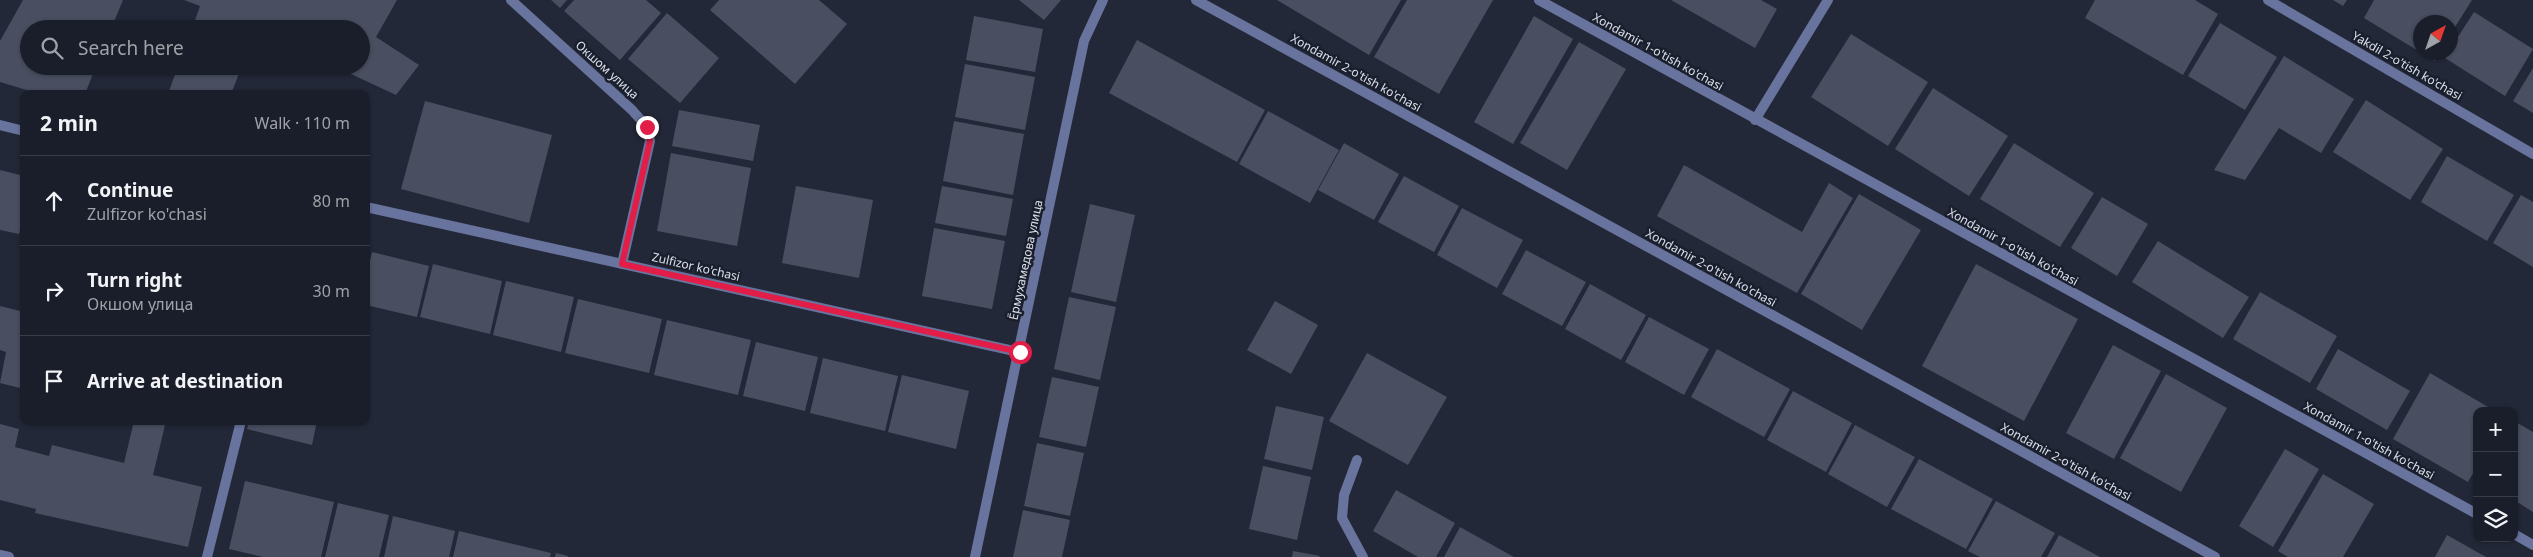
<!DOCTYPE html>
<html lang="en">
<head>
<meta charset="utf-8">
<style>
  :root { --surface:#1a1e2a; --page:#272b36; --text:#f1f3f6; --muted:#9fa2a8; --line:#383c47 }
  body { margin:0; font-family:"Noto Sans",sans-serif; background:var(--page); color:var(--text) }
  .controls { position:absolute; right:15px; bottom:15px; display:grid; overflow:hidden; border-radius:10px; box-shadow:0 1px 4px #0004 }
  .controls button { width:45px; height:45px; display:grid; place-items:center; padding:0; border:0; border-bottom:1px solid var(--line); background:var(--surface); color:var(--text); font:25px sans-serif }
  .compass { position:absolute; left:2413px; top:15px; width:45px; height:45px; border-radius:50%; background:var(--surface); box-shadow:0 1px 4px #0004; rotate:40deg }
  .stop { position:absolute; width:15px; height:15px; margin:-11px; border:4px solid #e11d48; border-radius:50%; background:#fff }
  .stop.end { background:#e11d48; border-color:#fff; box-shadow:0 1px 5px #0008 }
  .list { margin:0; padding:0; list-style:none }
  h2 { display:flex; justify-content:space-between; align-items:center; height:65px; margin:0; padding:0 20px; font-size:21px }
  h2 small { font-size:16px; font-weight:400; color:var(--muted) }
  .list li { display:grid; grid-template-columns:32px 1fr auto; gap:15px; align-items:center; box-sizing:border-box; height:90px; padding:0 20px; border-top:1px solid var(--line) }
  .list b { display:block; font-size:19px; white-space:nowrap }
  .list p { margin:0; font-size:16px; white-space:nowrap; color:var(--muted) }
  .list em { font-size:16px; font-style:normal; color:var(--muted) }
  .icon { flex:none; width:28px; height:28px; fill:none; stroke:currentColor; stroke-width:2; stroke-linecap:round; stroke-linejoin:round }
  .map { position:relative; flex:none; width:2533px; height:557px; overflow:hidden }
  .search { position:absolute; background:var(--surface); box-shadow:0 1px 4px #0004; left:20px; top:20px; width:350px; height:55px; display:flex; align-items:center; gap:12px; box-sizing:border-box; padding:0 18px; border-radius:28px; color:var(--muted); font-size:19px }
  .panel { position:absolute; background:var(--surface); box-shadow:0 1px 4px #0004; left:20px; top:90px; width:350px; height:335px; border-radius:10px }
  .map>svg:first-child { display:block }
  .building { fill:#494f60 }
  .lines { fill:none; stroke-linecap:round; stroke-linejoin:round }
  .lane { stroke:#68749d; stroke-width:10 }
  .street { stroke:#68749d; stroke-width:10 }
  .route { stroke:#e11d48; stroke-width:6 }
  .labels { text-anchor:middle; stroke-width:5; stroke-linejoin:round; paint-order:stroke }
  .street-label { font-size:12px; fill:#dce0ea; stroke:#1a1f2e }
</style>
</head>
<body>
<div class="map">
<svg width="2533" height="557" viewBox="0 0 2533 557">
  <rect width="100%" height="100%" fill="#232838"/>
  <path class="building" d="M23,0H123L111,29H29V66H96L85,94H40L0,82V41Z
    M184,0H397L376,37L419,65L396,95L334,66H361V29H192L200,6Z
    M551,0H567L560,8Z
    M574,0H646L661,13L620,60L564,11Z
    M719,0H819L847,24L795,84L710,10Z
    M1019,0H1061L1044,20Z
    M1277,0H1401L1369,55Z
    M1407,0H1493L1439,94L1374,57Z
    M1671,0H1761L1777,9L1755,48Z
    M2095,0H2195L2218,14L2183,75L2085,18Z
    M2333,0H2347L2343,6Z
    M2374,0H2472L2450,35V22H2420V52L2364,18Z
    M2474,12L2533,49L2505,96L2445,58L2450,52V49Z
    M667,13L719,58L680,103L628,59Z
    M974,16L1043,29L1035,72L966,60Z
    M1534,16L1573,39L1513,144L1474,122Z
    M2220,23L2277,57L2245,110L2188,76Z
    M1851,34L1928,82L1888,146L1811,97Z
    M1137,40L1265,110L1237,162L1109,93Z
    M1579,42L1626,69L1567,170L1520,143Z
    M2421,52H2440L2435,61Z
    M2284,56L2354,99L2321,153L2279,128L2245,180L2214,170Z
    M965,64L1035,77L1025,130L955,117Z
    M178,66H242L231,94H168Z
    M2533,68V113L2513,101Z
    M1933,88L2008,136L1969,196L1895,149Z
    M2366,100L2443,149L2410,200L2333,152Z
    M425,101L552,135L529,223L401,189Z
    M679,110L760,125L753,161L672,146Z
    M1268,111L1339,150L1310,203L1239,164Z
    M954,121L1024,134L1013,195L943,181Z
    M1344,143L1399,174L1374,220L1318,190Z
    M2014,143L2094,193L2060,247L1980,199Z
    M671,153L751,168L737,246L657,231Z
    M2447,156L2514,195L2487,241L2421,202Z
    M1684,165L1802,232L1829,183L1853,198L1797,293L1657,216Z
    M0,170L24,176V213L19,234L0,230Z
    M1404,176L1459,206L1434,252L1378,222Z
    M796,186L873,200L859,278L782,263Z
    M942,186L1013,199L1006,236L935,223Z
    M1859,194L1921,230L1862,330L1801,294Z
    M2521,195L2533,202V267L2493,243Z
    M2102,197L2148,224L2117,276L2071,248Z
    M1090,204L1135,215L1116,302L1071,292Z
    M1462,208L1523,240L1497,288L1437,255Z
    M934,228L1005,241L992,309L922,296Z
    M2158,241L2249,297L2223,338L2132,282Z
    M1526,250L1586,282L1562,326L1502,294Z
    M372,252L429,266L417,317L366,305V278Z
    M433,264L502,281L490,334L420,317Z
    M1976,264L2078,319L2024,421L1922,366Z
    M506,281L574,297L561,352L493,335Z
    M1590,284L1646,315L1621,360L1565,329Z
    M2260,292L2337,336L2310,383L2233,339Z
    M1069,297L1116,307L1100,380L1054,369Z
    M578,299L662,319L649,373L565,353Z
    M1275,301L1318,325L1291,374L1247,350Z
    M0,306L24,312V389L0,383L6,352L0,350Z
    M1649,317L1709,349L1684,395L1625,362Z
    M667,320L751,340L738,395L654,375Z
    M756,342L818,357L805,411L743,396Z
    M2113,345L2161,371L2114,459L2066,433Z
    M1717,349L1790,389L1764,437L1691,397Z
    M2338,349L2410,391L2387,430L2316,389Z
    M1367,353L1447,397L1408,465L1329,421Z
    M823,358L898,376L885,431L810,413Z
    M2430,373L2495,411H2477V466L2468,482L2393,439Z
    M2166,374L2227,408L2181,492L2120,458Z
    M902,375L969,391L956,449L888,432Z
    M1052,377L1099,387L1086,447L1039,437Z
    M1793,391L1852,423L1826,472L1767,440Z
    M1276,406L1324,417L1312,470L1264,459Z
    M134,421H166L153,475L202,487L188,547L35,513L36,509L0,500V424L19,429L15,447L49,456L52,445L124,463Z
    M249,421H317L312,445L247,429Z
    M2514,421L2533,432V512L2514,500Z
    M1855,425L1915,457L1887,507L1828,474Z
    M1037,443L1084,453L1070,516L1024,506Z
    M2285,449L2319,469L2273,547L2239,526Z
    M1919,459L1993,499L1966,549L1891,509Z
    M1263,466L1311,477L1297,540L1249,529Z
    M2323,474L2374,504L2343,557H2288L2278,551Z
    M245,481L334,502L321,557H263L229,549Z
    M1396,490L1455,523L1436,557H1418L1373,531Z
    M1996,501L2055,533L2041,557H1980L1968,551Z
    M338,503L389,515L379,557H325Z
    M1023,510L1070,520L1062,557H1013Z
    M393,516L455,531L449,557H384Z
    M1460,527L1514,557H1444Z
    M459,531L551,553L550,557H453Z
    M2059,535L2100,557H2047Z
    M2447,535L2486,557H2435Z
    M1293,551L1320,556L1319,557H1292Z
    M556,553L568,556V557H555Z"/>
  <g class="lines">
    <path class="lane" d="M1357,460L1344,495L1342,518L1363,557"/>
    <path class="street" d="M511,0L632,110L647,127L650,141L622,264
      M1196,0L2215,557
      M1539,0L2477,514
      M2268,0L2533,154
      M1755,120L1828,0
      M0,125L24,131
      M366,207L1019,352
      M2514,534L2533,545
      M0,555L9,557
      M207,557L241,421
      M975,557L1084,41L1103,0"/>
  </g>
  <g class="lines">
    <path class="route" d="M647,127L650,141L622,264L1020,352"/>
  </g>
  <g class="labels">
    <g class="street-label">
      <text transform="translate(1658 52) rotate(29)" y="4">Xondamir 1-o'tish ko'chasi</text>
      <text transform="translate(2407 66) rotate(30)" y="4">Yakdil 2-o'tish ko'chasi</text>
      <text transform="translate(607 70) rotate(42)" y="4">Окшом улица</text>
      <text transform="translate(1356 73) rotate(29)" y="4">Xondamir 2-o'tish ko'chasi</text>
      <text transform="translate(2013 247) rotate(29)" y="4">Xondamir 1-o'tish ko'chasi</text>
      <text transform="translate(1026 260) rotate(-78)" y="4">Ёрмухамедова улица</text>
      <text transform="translate(696 267) rotate(13)" y="4">Zulfizor ko'chasi</text>
      <text transform="translate(1711 268) rotate(29)" y="4">Xondamir 2-o'tish ko'chasi</text>
      <text transform="translate(2369 441) rotate(29)" y="4">Xondamir 1-o'tish ko'chasi</text>
      <text transform="translate(2066 462) rotate(29)" y="4">Xondamir 2-o'tish ko'chasi</text>
    </g>
  </g>
</svg>
<div class="controls">
<button>+</button>
<button>−</button>
<button><svg class="icon" aria-label="layers" viewBox="0 0 24 24"><path d="M12 4l9 5-9 5-9-5zM3 14l9 5 9-5"/></svg></button>
</div>
<svg class="compass" viewBox="-18 -18 36 36"><path d="M0-13l5 13h-10z" fill="#e53935"/><path d="M0 13l5-13h-10z" fill="#9fa2a8"/></svg>
<div class="stop" style="left:1020px;top:352px"></div>
<div class="stop end" style="left:647px;top:127px"></div>
<div class="search"><svg class="icon" aria-label="search" viewBox="0 0 24 24"><circle cx="10" cy="10" r="6"/><path d="M15 15l6 6"/></svg>Search here</div>
<section class="panel">
<h2>2 min<small>Walk · 110 m</small></h2>
<ul class="list">
<li><svg class="icon" aria-label="ahead" viewBox="0 0 24 24"><path d="M12 20V5M6 11l6-6 6 6"/></svg><div><b>Continue</b><p>Zulfizor ko'chasi</p></div><em>80 m</em></li>
<li><svg class="icon" aria-label="right" viewBox="0 0 24 24"><path d="M7 20v-9h11M14 6l5 5-5 5"/></svg><div><b>Turn right</b><p>Окшом улица</p></div><em>30 m</em></li>
<li><svg class="icon" aria-label="arrive" viewBox="0 0 24 24"><path d="M6 21V4h12l-3 4 3 4H6"/></svg><div><b>Arrive at destination</b></div></li>
</ul>
</section>
</div>
</body>
</html>
